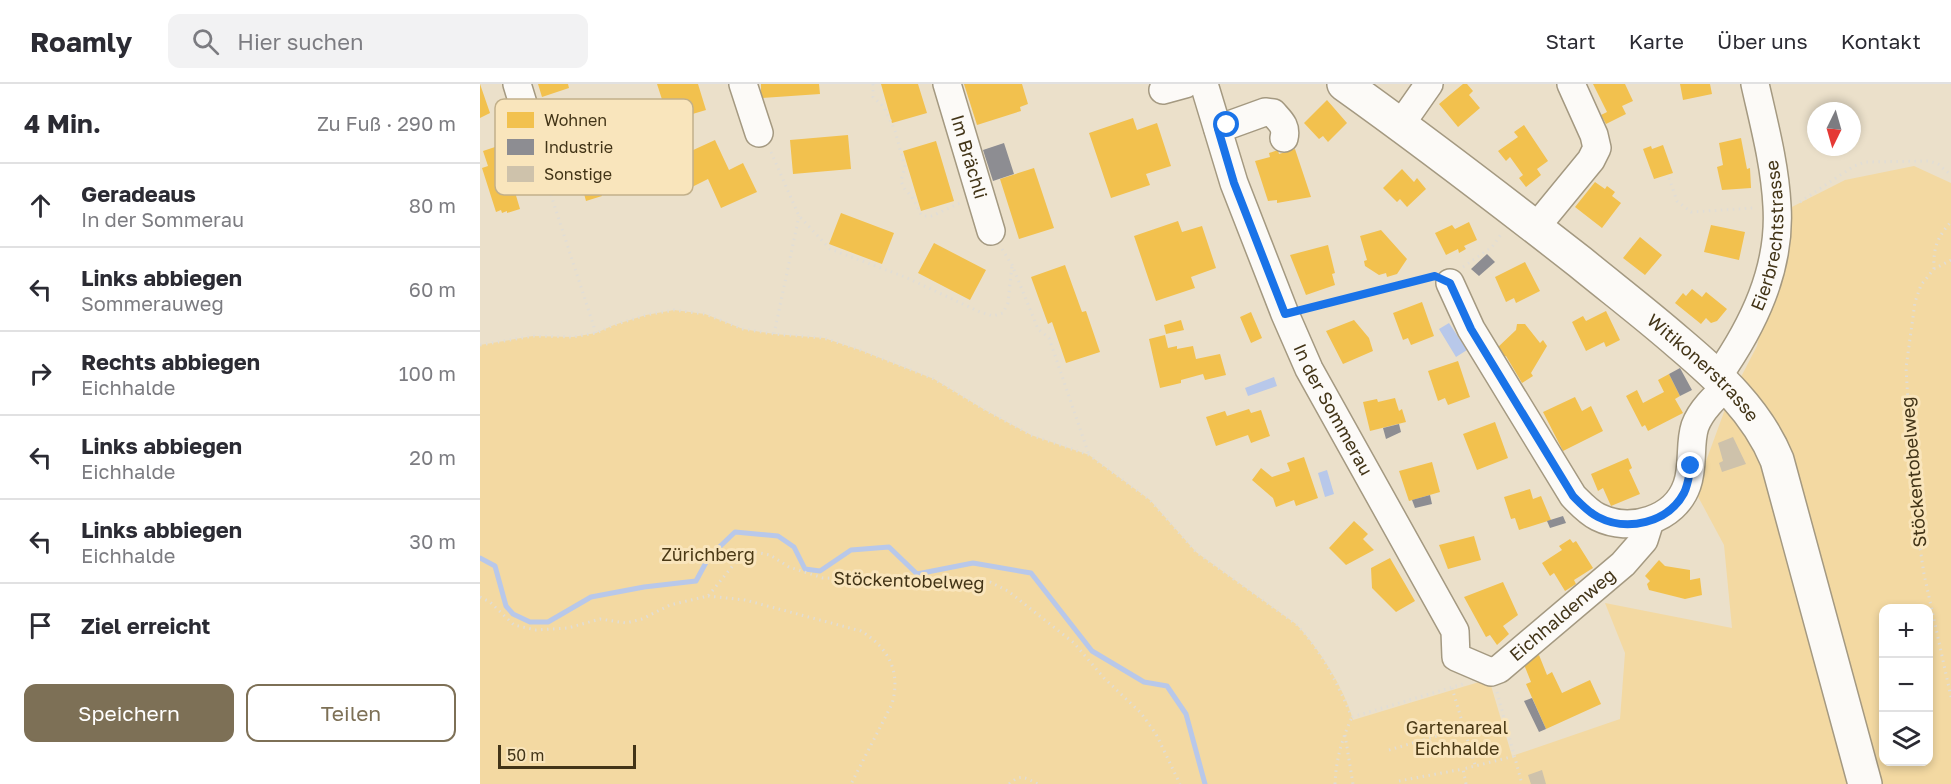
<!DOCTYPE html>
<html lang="de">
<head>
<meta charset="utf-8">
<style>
  :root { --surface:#fff; --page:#f2f2f3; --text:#2b2b33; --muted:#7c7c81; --line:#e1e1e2; --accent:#7d7056 }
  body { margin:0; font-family:"Golos Text",sans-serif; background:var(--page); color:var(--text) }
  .controls { position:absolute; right:18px; bottom:18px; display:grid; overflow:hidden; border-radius:12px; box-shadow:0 3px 9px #0003 }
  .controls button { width:54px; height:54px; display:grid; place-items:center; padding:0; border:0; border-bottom:2px solid var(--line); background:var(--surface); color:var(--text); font:30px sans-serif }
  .compass { position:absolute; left:1327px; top:18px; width:54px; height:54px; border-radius:50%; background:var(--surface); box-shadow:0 3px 9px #0003; rotate:185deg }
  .scale { position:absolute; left:18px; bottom:15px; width:138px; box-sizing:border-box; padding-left:6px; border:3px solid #423417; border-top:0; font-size:16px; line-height:21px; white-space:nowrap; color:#423417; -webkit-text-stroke:4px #f9e5bc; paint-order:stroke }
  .stop { position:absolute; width:18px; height:18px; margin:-14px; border:4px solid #1a73e8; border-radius:50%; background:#fff }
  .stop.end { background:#1a73e8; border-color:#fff; box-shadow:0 2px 6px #0008 }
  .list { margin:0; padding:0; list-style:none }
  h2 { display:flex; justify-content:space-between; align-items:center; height:78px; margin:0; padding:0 24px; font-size:26px }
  h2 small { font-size:20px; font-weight:400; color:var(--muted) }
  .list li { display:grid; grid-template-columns:39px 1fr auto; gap:18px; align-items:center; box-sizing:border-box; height:84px; padding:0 24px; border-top:2px solid var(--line) }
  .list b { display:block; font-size:22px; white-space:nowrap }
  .list p { margin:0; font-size:20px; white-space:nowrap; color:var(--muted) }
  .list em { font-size:20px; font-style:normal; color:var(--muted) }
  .actions { display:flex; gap:12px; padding:18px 24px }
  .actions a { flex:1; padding:14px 0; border:2px solid var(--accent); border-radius:12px; text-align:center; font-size:21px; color:var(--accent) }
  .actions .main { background:var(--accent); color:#fff }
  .icon { flex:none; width:33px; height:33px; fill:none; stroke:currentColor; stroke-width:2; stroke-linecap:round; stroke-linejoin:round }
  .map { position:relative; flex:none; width:1471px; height:700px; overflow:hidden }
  header { display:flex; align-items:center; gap:36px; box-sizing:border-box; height:84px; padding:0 30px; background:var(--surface); border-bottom:2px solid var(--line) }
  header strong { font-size:28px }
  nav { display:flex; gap:33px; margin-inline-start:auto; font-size:21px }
  .search { width:420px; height:54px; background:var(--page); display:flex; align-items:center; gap:15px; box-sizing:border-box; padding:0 21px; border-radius:12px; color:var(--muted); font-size:22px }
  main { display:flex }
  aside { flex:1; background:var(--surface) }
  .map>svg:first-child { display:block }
  .green { fill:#f3d9a2; fill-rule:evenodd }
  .water { fill:#b8c8ea }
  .homes { fill:#f2c14e }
  .industry { fill:#8d8d92 }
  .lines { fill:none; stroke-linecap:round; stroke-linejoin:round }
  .stream { stroke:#b8c8ea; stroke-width:5 }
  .building { fill:#cec2ab }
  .minor-casing { stroke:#a49981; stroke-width:30 }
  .major-casing { stroke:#a49981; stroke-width:36 }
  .path { stroke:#e1ddd5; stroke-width:3; stroke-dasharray:1.5 4.5; stroke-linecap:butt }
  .minor { stroke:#fcfaf7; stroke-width:27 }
  .major { stroke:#fcfaf7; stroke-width:33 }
  .route { stroke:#1a73e8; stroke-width:8 }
  .labels { text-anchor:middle; stroke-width:6; stroke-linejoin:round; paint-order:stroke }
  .street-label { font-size:18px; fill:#423417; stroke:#f9e5bc }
  .park-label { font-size:18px; fill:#4a3915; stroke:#f9e5bc }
  .key { fill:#f9e5bc; stroke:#c2b08a; stroke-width:1.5 }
  .key-label { font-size:16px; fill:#423417 }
</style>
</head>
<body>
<header>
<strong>Roamly</strong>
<div class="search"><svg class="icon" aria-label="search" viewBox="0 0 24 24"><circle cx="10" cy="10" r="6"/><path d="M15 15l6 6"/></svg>Hier suchen</div>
<nav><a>Start</a><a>Karte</a><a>Über uns</a><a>Kontakt</a></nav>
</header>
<main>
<aside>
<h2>4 Min.<small>Zu Fuß · 290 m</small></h2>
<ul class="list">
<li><svg class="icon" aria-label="ahead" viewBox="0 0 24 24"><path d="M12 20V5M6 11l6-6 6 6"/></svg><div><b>Geradeaus</b><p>In der Sommerau</p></div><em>80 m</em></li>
<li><svg class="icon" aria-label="left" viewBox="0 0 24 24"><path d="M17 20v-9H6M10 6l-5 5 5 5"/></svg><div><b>Links abbiegen</b><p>Sommerauweg</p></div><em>60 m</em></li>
<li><svg class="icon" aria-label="right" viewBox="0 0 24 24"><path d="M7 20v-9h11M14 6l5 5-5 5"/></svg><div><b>Rechts abbiegen</b><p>Eichhalde</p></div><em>100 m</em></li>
<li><svg class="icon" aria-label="left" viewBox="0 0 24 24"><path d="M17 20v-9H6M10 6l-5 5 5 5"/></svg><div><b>Links abbiegen</b><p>Eichhalde</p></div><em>20 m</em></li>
<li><svg class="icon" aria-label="left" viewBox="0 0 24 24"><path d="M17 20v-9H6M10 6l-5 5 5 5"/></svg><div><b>Links abbiegen</b><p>Eichhalde</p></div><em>30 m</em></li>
<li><svg class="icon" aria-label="arrive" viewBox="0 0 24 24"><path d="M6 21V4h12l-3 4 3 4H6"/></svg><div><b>Ziel erreicht</b></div></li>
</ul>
<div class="actions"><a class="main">Speichern</a><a>Teilen</a></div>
</aside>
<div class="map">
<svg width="1471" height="700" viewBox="0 0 1471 700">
  <rect width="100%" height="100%" fill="#ebe0ca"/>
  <path class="green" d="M1434,82L1471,99V700H0V261L53,252L93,253L116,249L134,241L166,231L194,226L225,230L263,245L294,250L344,254L380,266L454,295L505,326L551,351L609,371L670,416L716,468L816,540C838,563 865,605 873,636L1009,595L1032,672L1140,635L1145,569L1125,519L1252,544L1244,461L1215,407L1247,320L1277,262L1304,127L1365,96ZM1404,524H1448V678H1404Z"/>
  <path class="water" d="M969,239L987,266L976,273L959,245Z
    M794,293L797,302L768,312L765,304Z
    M847,386L854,410L845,413L838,389Z"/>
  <path class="homes" d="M0,0L10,29L0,34Z
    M58,0H88L89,4L62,13Z
    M177,0H218L226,26L189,37Z
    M281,0H339L340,10L281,14Z
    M401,0H438L447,29L412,39Z
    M484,0H542L548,20L540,23L541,27L497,41Z
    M983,0H987L993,7L989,11L1000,24L978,43L959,20Z
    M1113,0H1145L1153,17L1142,22L1146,30L1126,40L1121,31L1127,28Z
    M1200,0H1230L1232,10L1203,16Z
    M847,16L867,39L848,58L843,52L839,55L824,39Z
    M653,34L657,46L677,39L691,82L666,90L670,101L631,114L609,49Z
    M95,40L101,58L105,57L122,112L106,117L103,106L93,109L79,65L84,63L78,45Z
    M1044,41L1068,77L1057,85L1061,91L1046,103L1039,94L1043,91L1030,73L1026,77L1018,67L1038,53L1034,48Z
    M368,51L371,85L313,90L310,56Z
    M1261,54L1267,85L1270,84L1271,104L1242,106L1237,83L1243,81L1239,59Z
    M235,56L249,86L263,79L277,108L241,124L228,95L212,103L198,73Z
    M456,57L474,117L441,127L423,67Z
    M21,61L40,125L27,129V127L22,129L21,126L16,128L2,84L8,82L3,67Z
    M1183,61L1193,89L1174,95L1163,65L1171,62L1172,65Z
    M815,65L831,113L797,119V116L788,117L775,77L790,73L789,69L798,66L799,70Z
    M554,84L574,144L539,155L520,95Z
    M922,85L934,98L937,94L946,105L927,123L920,115L917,118L903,104Z
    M1115,98L1125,105L1127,102L1135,108L1132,112L1141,119L1122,144L1095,123Z
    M361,129L414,149L402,180L349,160Z
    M698,137L702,148L722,142L736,184L711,193L715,204L676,217L654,152Z
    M989,138L997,156L984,162L986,165L979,169L978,165L966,171L955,149L972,141L975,145Z
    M1231,141L1265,148L1259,176L1224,168Z
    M901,146L927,175L917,190L907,193L906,189L899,191L885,182L884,177L887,176L880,152Z
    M1160,153L1182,171L1165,191L1143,174Z
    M454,159L506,186L490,216L438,189Z
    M848,161L855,189L852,190L855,201L826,211L810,171Z
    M1045,178L1060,207L1036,219L1034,214L1026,218L1015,193Z
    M585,181L602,228L606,227L620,268L586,279L572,238L568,240L551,193Z
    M1212,205L1222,213L1226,208L1247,225L1237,237L1231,239L1226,234L1221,240L1195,219L1203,209L1206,212Z
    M942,218L954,252L931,261L928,254L923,256L913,229Z
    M1126,227L1140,256L1126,263L1124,258L1106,267L1092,238L1103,232L1106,237Z
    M771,228L782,254L771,259L760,233Z
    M701,236L704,246L686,250L684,241Z
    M874,236L889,254L893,267L863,280L846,247Z
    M1037,240H1045L1060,259L1063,256L1067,262L1051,289L1053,292L1042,299L1026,272L1022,274L1017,264L1036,246Z
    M685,251L688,264L697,262V265L713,262L716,275L740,270L746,291L725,296L723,290L701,296V299L680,304L669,255Z
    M978,277L990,313L968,321L965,314L958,317L948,287Z
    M1189,290L1200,312L1195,315L1203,329L1168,347L1165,341L1162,343L1146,312L1157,306L1163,319L1184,308L1178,296Z
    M1095,313L1102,327L1111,322L1123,347L1083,367L1063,328Z
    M915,314L919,327L922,325L926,338L890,347L883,318L897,315L898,318Z
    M769,325L771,329L781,326L790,352L771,359L768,351L736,362L726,333L745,327L747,332Z
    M1015,338L1028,374L997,386L983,350Z
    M824,373L838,414L816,422L814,416L796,423L793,414L772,396L781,384L792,393L810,387L807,379Z
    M1148,374L1152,384L1149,386L1160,410L1131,422L1123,404L1118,407L1111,390Z
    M952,378L960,408L929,417L919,387Z
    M1050,405L1053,415L1061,412L1071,436L1039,446L1035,434L1031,435L1024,413Z
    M874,437L888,450L883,455L894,466L866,481L849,464Z
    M994,452L1001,476L968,485L959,461Z
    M1090,455L1093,459L1096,457L1113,484L1094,496L1096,500L1085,507L1074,489L1070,492L1062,479L1082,466L1079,462Z
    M910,474L935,517L916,528L892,504L891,484Z
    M1179,476L1185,482L1210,486V496L1220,494L1222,511L1205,515L1169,506L1167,500L1170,497L1165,492Z
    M1023,498L1038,531L1023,542L1029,550L1017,561L1010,551L1006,553L984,513Z
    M1059,571L1067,591L1072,588L1082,609L1110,596L1121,620L1066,645L1046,600L1051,598L1043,578Z"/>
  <path class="industry" d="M524,59L534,90L513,97L503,66Z
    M1007,170L1015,178L999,192L991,185Z
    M1200,284L1212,306L1200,312L1189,290Z
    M919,340L921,348L906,355L903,344Z
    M950,411L952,420L935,424L932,416Z
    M1083,432L1086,439L1070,444L1067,437Z
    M1052,614L1066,645L1059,648L1044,617Z"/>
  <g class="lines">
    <path class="stream" d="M0,474L15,482L26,522L33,530L50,538H68L111,513L164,503L216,497L229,473L255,448L298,452L314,463L325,485L340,487L371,466L409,463L437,490L493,479L551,489L612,567L664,598L687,602L706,630L725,700"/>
  </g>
  <path class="building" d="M1253,353L1266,380L1242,388L1239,379L1243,377L1238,359Z
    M1062,686L1066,700H1051L1048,691Z"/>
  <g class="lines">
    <g class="minor-casing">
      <g id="minor">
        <path d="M37,0L63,85"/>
        <path d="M263,0L279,49"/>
        <path id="s1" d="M467,0L511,147"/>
        <path id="s2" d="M724,0L754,99L805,230L829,285L975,547L976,573L1011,588L1019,585L1143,480L1164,456L1170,437"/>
        <path d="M683,6L705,0"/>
        <path d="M921,40L949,0"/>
        <path d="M738,45L785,28L793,29C800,37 807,42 804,54"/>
        <path d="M1056,143L1111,76L1117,64L1114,51L1091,0"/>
        <path d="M970,199L991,245L1093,412C1101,420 1108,428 1118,433C1150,449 1195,436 1207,401C1214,382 1209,360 1215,342C1221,326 1235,313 1247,302"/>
        <path id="s3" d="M1238,292C1273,242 1301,185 1297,122C1295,81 1284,40 1275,0"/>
      </g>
    </g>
    <g class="major-casing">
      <g id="major">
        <path id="s4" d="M864,0C944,57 1022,117 1100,178C1133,205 1167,231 1199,259C1238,292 1277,327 1297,376L1385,700"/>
      </g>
    </g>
    <path class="path" d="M393,0V13L404,23L415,47L425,83L421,97L424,104L432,113L442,132H452L480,119
      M291,68L319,132L350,165L425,193L500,228L513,232L523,229L528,219L532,181
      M1189,94L1197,117L1211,128L1274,124
      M69,105L116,249
      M1320,118L1374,82L1385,78L1449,77L1458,80L1471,91
      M522,165L532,181L558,245L569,254L609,371
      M1471,176L1454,185L1441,201L1435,218L1426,284L1435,431L1444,490L1471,613
      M983,183L1012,163L1022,149
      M1454,185C1453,165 1457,153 1471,138
      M825,225L950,193
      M294,250L319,132
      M0,261L53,252L93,253L116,249L134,241L166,231L194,226L225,230L263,245L294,250L344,254L380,266L454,295L505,326L551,351L609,371L670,416L716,468L816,540C842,567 857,599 872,633
      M228,512L265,516L381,547C409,564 421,588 412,620L371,700
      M0,513L10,518L34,541L56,546L88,544L120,535L146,539L162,535L190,521L228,512L260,473L275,468L290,471L309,483L343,494L510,498L528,507L594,559L624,594L661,629L676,650L700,700
      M972,604L995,681
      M1017,608L1042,700
      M872,633L983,600
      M865,651L873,700
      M909,666L984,644
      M919,697L983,685
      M529,700C542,689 545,694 558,700
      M855,700C856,675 862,655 872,633
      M986,700L983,685L1035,672"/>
    <use href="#minor" class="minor"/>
    <use href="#major" class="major"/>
  </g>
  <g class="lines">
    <path class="route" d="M747,41L738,45L754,99L805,230L955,192L970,199L991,245L1093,412C1101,420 1108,428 1118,433C1147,448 1188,439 1204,409C1208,401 1209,391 1211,382"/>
  </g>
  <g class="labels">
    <g class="street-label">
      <text dy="6" stroke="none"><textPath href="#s1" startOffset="76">Im Brächli</textPath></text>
      <text dy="6" stroke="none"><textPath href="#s3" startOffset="153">Eierbrechtstrasse</textPath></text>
      <text dy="6" stroke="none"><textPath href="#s4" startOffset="458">Witikonerstrasse</textPath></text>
      <text dy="6" stroke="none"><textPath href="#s2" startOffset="351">In der Sommerau</textPath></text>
      <text transform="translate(1434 388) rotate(-95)" y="6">Stöckentobelweg</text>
      <text transform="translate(429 497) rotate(2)" y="6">Stöckentobelweg</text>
      <text dy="6" stroke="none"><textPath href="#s2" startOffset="760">Eichhaldenweg</textPath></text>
    </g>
    <g class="park-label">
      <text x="228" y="477">Zürichberg</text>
      <text x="977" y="650">Gartenareal<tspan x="977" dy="21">Eichhalde</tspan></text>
    </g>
  </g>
  <rect x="15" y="15" width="198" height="96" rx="9" class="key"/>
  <rect x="27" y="28" width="27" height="16" fill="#f2c14e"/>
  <rect x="27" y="55" width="27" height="16" fill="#8d8d92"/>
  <rect x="27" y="82" width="27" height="16" fill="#cec2ab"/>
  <g class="key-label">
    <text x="64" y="42">Wohnen</text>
    <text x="64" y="69">Industrie</text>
    <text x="64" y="96">Sonstige</text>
  </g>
</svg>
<div class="controls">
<button>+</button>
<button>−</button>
<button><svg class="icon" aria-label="layers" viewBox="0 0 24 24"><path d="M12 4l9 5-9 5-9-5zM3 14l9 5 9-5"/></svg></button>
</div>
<svg class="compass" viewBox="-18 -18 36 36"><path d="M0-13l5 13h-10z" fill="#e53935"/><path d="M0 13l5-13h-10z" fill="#7c7c81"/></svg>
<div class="scale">50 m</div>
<div class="stop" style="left:747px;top:41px"></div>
<div class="stop end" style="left:1211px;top:382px"></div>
</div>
</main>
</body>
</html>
